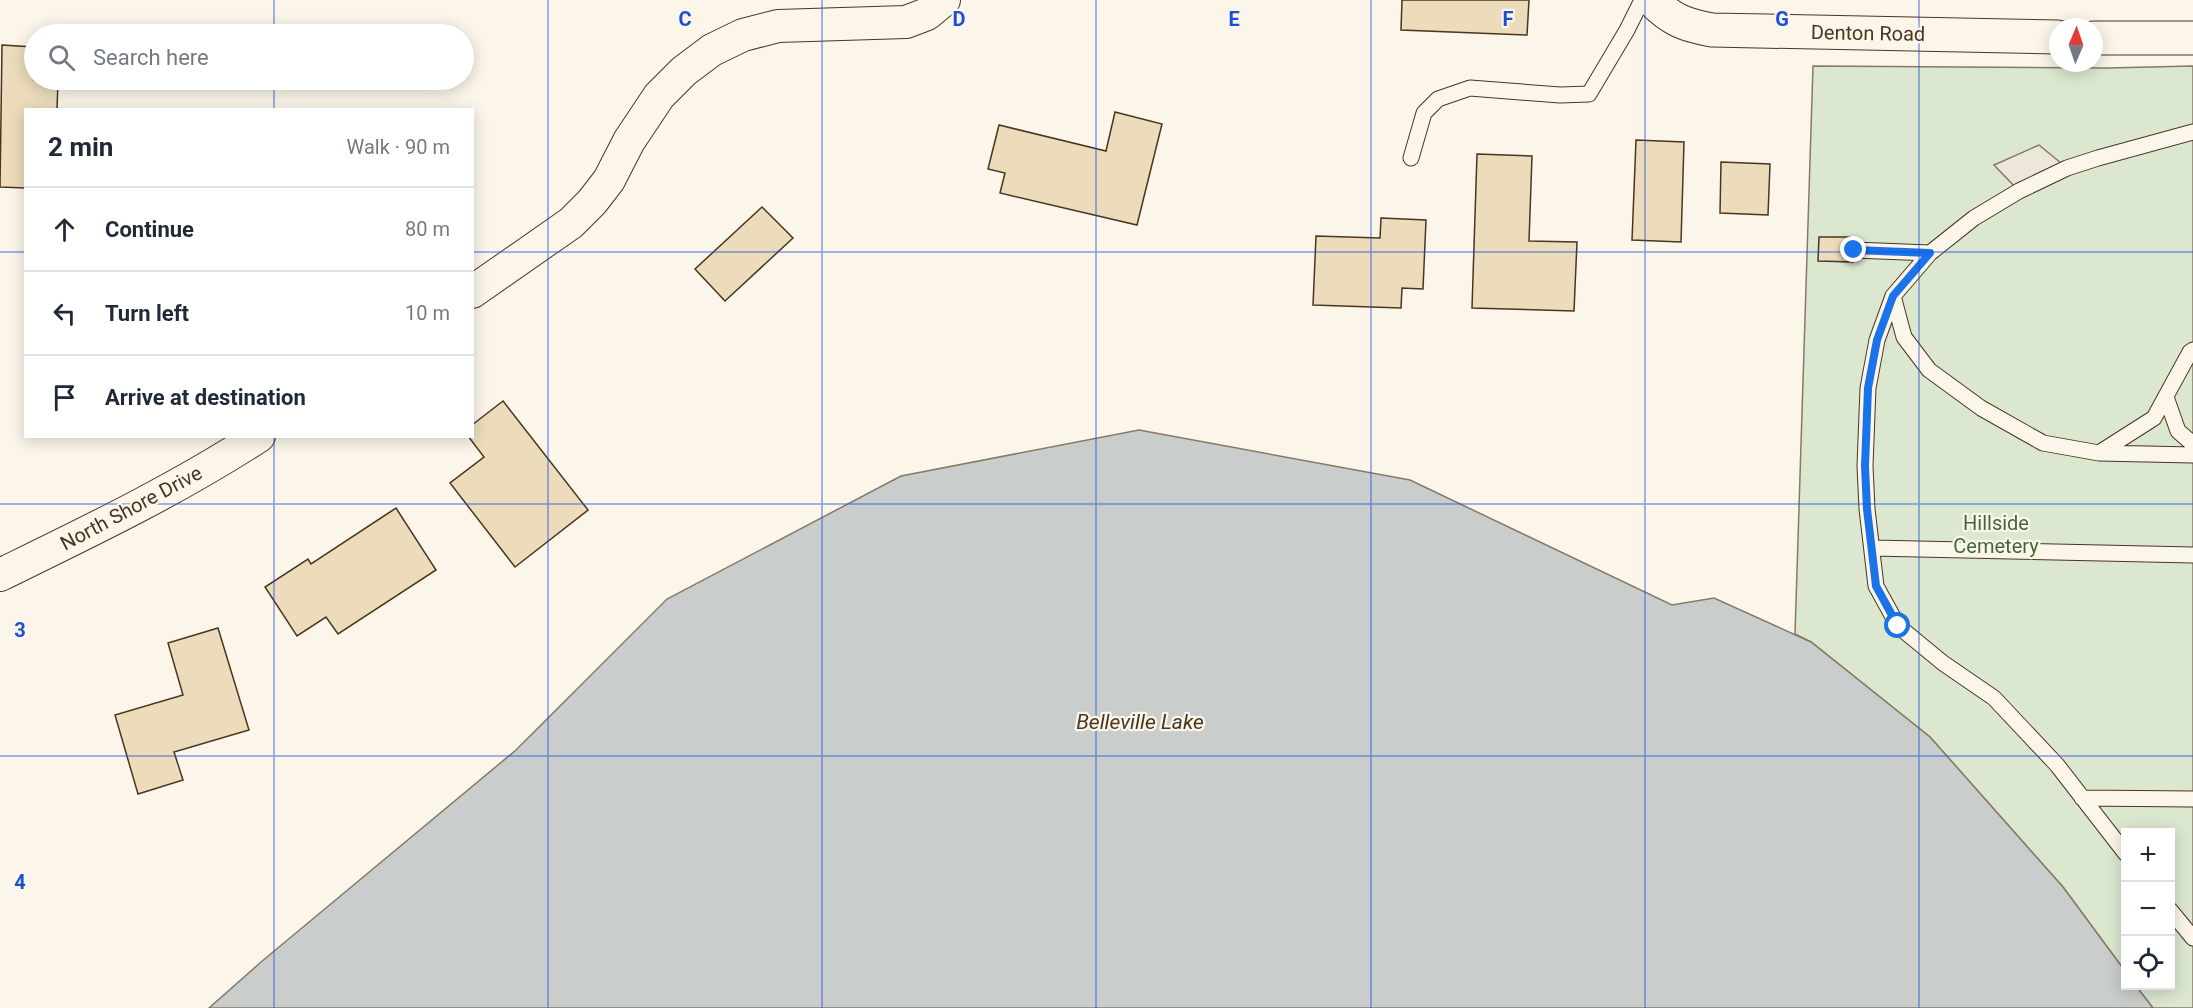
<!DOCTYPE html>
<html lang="en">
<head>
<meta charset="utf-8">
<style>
  :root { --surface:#fff; --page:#f6f6f7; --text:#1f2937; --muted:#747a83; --line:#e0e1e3 }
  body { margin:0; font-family:Roboto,sans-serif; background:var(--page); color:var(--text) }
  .controls { position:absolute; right:18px; bottom:18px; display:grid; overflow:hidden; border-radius:0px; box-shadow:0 3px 15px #0003 }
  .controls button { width:54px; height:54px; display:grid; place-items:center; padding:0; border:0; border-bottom:2px solid var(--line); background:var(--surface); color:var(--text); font:30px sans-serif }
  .compass { position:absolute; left:2049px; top:18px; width:54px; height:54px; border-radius:50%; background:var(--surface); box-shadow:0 3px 15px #0003; rotate:2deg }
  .stop { position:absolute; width:18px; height:18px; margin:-14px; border:4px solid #1a73e8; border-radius:50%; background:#fff }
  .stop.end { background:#1a73e8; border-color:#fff; box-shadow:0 2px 6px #0008 }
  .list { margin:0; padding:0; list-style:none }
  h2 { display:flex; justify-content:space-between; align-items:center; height:78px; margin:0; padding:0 24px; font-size:26px }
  h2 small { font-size:20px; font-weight:400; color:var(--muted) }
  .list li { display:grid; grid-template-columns:39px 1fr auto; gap:18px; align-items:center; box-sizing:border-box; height:84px; padding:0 24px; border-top:2px solid var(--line) }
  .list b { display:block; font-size:22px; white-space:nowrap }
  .list em { font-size:20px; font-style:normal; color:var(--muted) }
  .icon { flex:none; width:33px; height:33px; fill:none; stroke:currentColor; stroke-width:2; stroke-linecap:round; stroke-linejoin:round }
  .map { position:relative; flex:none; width:2193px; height:1008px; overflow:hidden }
  .search { position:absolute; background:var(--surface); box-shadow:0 3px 15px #0003; left:24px; top:24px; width:450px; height:66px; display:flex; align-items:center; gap:15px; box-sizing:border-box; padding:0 21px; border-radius:33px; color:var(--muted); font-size:22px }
  .panel { position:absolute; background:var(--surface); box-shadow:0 3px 15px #0003; left:24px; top:108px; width:450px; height:330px; border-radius:0px }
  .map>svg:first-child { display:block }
  .green { fill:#dce7d0; stroke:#887966; stroke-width:1.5 }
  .parking { fill:#ede7d9; stroke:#887966; stroke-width:1.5 }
  .water { fill:#c9cecd; stroke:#887966; stroke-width:1.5 }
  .building { fill:#ecdcbc; stroke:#4a3520; stroke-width:1.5 }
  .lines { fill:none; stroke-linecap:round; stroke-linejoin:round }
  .service-casing { stroke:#4a3520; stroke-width:17 }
  .minor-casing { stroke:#4a3520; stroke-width:34 }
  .tertiary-casing { stroke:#4a3520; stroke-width:35 }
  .service { stroke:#fbf6e9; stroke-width:15 }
  .minor { stroke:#fbf6e9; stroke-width:32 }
  .tertiary { stroke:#fbf6e9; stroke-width:33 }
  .route { stroke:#1a73e8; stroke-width:8 }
  .grid { fill:none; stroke:#1d4ed8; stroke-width:1.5; stroke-opacity:0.55 }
  .labels { text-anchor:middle; stroke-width:4.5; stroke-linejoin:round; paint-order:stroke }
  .street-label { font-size:20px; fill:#4a3520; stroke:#fbf6e9 }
  .park-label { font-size:20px; fill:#436837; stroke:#fbf6e9 }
  .water-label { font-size:21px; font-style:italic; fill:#4a3520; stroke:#fbf6e9 }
  .grid-label { font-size:20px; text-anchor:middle; font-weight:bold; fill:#1d4ed8; stroke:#fbf6e9; stroke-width:4.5; stroke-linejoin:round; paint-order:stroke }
</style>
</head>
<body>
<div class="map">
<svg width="2193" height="1008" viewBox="0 0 2193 1008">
  <rect width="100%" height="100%" fill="#fbf6e9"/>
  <path class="green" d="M1813,66L2107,68L2193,66V1008H2153L2136,986H2170V832H2126L2125,971L2063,887L1930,737L1811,642L1795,634Z"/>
  <path class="parking" d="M2039,145L2067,168L2019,191L1994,165Z"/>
  <path class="water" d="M1139,430L1410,480L1672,605L1714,598L1811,642L1930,737L2063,887L2125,971L2126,986H2136L2153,1008H209L261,962L516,750L667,599L901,476Z"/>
  <path class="building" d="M1402,0H1529L1527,35L1401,30Z
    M2,45L34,47V80H58L57,110H26V188L0,187Z
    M1115,112L1162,124L1137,225L1000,193L1005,173L988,169L999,125L1106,151Z
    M1636,140L1684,142L1681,242L1632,240Z
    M1477,154L1532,156L1529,241L1577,242L1574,311L1472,308Z
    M1721,162L1770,164L1768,215L1720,213Z
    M762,207L793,238L725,301L695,269Z
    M1381,218L1426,220L1423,289L1402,288L1401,308L1313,305L1316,236L1380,238Z
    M1819,237H1854L1853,262L1818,261Z
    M503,401L588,510L515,567L450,483L484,457L468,436H472V425Z
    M396,508L436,570L338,634L326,617L297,636L265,587L308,559L311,564Z
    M218,628L249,730L174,752L183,780L138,794L115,715L183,695L168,643Z"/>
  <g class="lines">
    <g class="service-casing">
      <path id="service" d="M1411,158L1424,113L1438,99L1470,88L1560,95L1589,94L1627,30L1642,0
        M1854,250L1930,253
        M1893,296L1904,337L1929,370L1981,408L2043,443L2099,453L2193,455
        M2166,397L2178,431L2193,444
        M2099,453L2154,418L2190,352L2193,350
        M1872,548L2193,555
        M2082,798L2193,799
        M2126,854L2057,765L1994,698L1943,663L1898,626L1876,586L1867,509L1865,466L1868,388L1877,340L1893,296L1930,253L1974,218L2019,191L2067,168L2098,158L2193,132
        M2170,910L2193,938"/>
    </g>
    <g class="minor-casing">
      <path id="minor" d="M472,292L571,223L592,202L609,180L629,141L659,96L684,71L712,50L743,35L778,26L906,22L927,14L944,0
        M0,575C88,532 176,490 259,436"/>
    </g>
    <g class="tertiary-casing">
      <path id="tertiary" d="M1652,0C1671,20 1685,25 1712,30L2058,37
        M2094,38H2193"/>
    </g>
    <use href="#service" class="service"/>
    <use href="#minor" class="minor"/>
    <use href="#tertiary" class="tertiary"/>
  </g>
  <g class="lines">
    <path class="route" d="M1854,250L1930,253L1893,296L1877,340L1868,388L1865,466L1867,509L1876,586L1898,626"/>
  </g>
  <path class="grid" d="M274,0V34M548,0V1008M822,0V1008M1096,0V1008M1371,0V1008M1645,0V1008M1919,0V1008M274,80V110M0,252H26M472,252H2193M274,436V1008M0,504H2193M0,756H2193"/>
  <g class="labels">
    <g class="street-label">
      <text transform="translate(1868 33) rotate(1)" y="7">Denton Road</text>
      <text transform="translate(131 508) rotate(-28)" y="7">North Shore Drive</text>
    </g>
    <g class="park-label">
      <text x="1996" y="530">Hillside<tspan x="1996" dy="23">Cemetery</tspan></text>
    </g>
    <g class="water-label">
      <text x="1140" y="729">Belleville Lake</text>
    </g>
  </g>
  <g class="grid-label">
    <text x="685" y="26">C</text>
    <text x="959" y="26">D</text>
    <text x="1234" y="26">E</text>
    <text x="1508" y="26">F</text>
    <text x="1782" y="26">G</text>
    <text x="20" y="637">3</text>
    <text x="20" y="889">4</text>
  </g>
</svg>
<div class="controls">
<button>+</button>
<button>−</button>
<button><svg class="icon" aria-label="locate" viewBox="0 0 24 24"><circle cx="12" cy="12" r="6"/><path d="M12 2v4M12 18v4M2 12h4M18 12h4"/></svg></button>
</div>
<svg class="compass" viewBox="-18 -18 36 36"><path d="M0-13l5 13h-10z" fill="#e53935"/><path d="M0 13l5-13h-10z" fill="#747a83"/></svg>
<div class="stop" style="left:1898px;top:626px"></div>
<div class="stop end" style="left:1854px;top:250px"></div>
<div class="search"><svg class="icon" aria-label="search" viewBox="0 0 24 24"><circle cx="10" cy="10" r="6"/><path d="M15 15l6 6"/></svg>Search here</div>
<section class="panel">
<h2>2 min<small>Walk · 90 m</small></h2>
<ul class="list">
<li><svg class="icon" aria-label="ahead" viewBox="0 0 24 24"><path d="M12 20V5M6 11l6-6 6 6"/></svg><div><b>Continue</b></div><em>80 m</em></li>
<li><svg class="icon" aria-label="left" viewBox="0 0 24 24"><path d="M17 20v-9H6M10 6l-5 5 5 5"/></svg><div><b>Turn left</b></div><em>10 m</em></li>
<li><svg class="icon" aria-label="arrive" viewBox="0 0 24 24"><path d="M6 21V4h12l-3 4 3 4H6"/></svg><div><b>Arrive at destination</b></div></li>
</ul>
</section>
</div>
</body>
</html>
